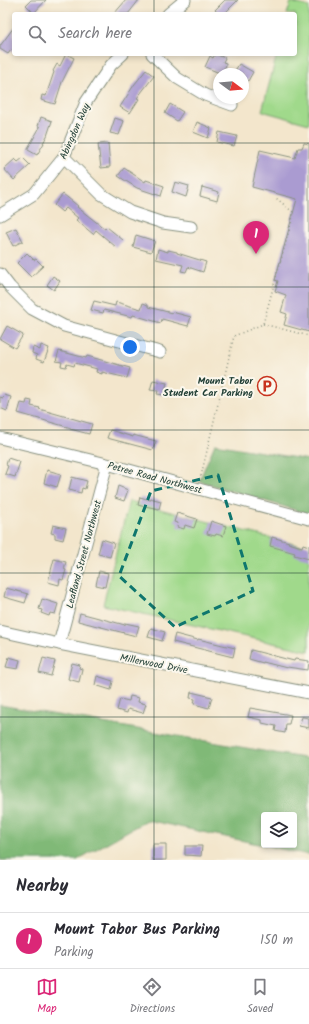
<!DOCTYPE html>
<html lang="en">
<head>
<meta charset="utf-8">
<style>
  :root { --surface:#fff; --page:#f2f2f3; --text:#2b2b33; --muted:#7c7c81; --line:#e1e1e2; --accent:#db2777 }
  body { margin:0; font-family:Kalam,sans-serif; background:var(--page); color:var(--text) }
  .controls { position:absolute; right:12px; bottom:12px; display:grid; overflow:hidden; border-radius:4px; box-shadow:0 2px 6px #0003 }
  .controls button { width:36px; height:36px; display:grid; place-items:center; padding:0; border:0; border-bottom:1px solid var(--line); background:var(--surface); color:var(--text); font:20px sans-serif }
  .compass { position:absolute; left:213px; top:68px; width:36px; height:36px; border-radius:50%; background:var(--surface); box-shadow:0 2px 6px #0003; rotate:106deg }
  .you { position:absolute; left:130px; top:347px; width:14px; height:14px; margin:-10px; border:3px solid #fff; border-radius:50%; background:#1a73e8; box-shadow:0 0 0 6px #1a73e833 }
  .badge { display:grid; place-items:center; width:26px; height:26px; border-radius:50%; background:var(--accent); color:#fff; font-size:13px; font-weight:700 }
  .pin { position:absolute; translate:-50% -33px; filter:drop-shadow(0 1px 2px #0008) }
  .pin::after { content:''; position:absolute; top:21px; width:14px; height:12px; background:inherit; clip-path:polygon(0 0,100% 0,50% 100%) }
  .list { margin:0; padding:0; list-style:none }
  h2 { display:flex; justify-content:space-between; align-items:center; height:52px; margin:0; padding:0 16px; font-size:17px }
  h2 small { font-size:13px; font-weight:400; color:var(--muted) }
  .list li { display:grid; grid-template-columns:26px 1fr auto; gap:12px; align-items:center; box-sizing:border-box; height:56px; padding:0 16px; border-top:1px solid var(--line) }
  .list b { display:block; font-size:15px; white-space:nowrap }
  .list p { margin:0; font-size:13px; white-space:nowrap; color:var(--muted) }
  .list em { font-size:13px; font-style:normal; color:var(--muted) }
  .icon { flex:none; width:22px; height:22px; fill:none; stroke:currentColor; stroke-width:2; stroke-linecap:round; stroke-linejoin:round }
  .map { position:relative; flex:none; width:309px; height:860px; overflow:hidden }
  .search { position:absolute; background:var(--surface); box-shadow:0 2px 6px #0003; left:12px; right:12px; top:12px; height:44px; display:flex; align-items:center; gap:10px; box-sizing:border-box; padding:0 14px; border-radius:4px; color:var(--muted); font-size:15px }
  .sheet { height:108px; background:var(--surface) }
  nav { display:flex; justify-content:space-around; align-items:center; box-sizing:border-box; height:56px; border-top:1px solid var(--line); background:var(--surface); font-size:11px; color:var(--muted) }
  nav a { display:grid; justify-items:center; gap:2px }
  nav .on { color:var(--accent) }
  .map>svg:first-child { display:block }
  .green { fill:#a0d98b; stroke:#608b60 }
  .forest { fill:#80b977; stroke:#507b56; fill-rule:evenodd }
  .building { fill:#aa9bd1 }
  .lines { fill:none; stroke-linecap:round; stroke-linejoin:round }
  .minor-casing { stroke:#899280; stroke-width:13 }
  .path { stroke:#899280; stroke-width:1.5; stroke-dasharray:1 3; stroke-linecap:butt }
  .minor { stroke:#fff; stroke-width:11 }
  .marked { fill:none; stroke:#0f766e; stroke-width:3; stroke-dasharray:8 5; stroke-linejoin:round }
  .grid { fill:none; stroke:#1f3d34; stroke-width:1; stroke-opacity:0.55 }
  .labels { text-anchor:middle; stroke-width:4; stroke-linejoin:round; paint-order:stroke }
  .street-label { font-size:10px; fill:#1f3d34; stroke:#fbf7ec }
  .poi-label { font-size:10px; font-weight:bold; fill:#1f3d34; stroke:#fbf7ec; text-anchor:end }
</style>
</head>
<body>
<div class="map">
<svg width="309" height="860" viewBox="0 0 309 860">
  <rect width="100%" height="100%" fill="#fbf7ec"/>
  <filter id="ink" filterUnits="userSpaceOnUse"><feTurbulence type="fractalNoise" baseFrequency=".025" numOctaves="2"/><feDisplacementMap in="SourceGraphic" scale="8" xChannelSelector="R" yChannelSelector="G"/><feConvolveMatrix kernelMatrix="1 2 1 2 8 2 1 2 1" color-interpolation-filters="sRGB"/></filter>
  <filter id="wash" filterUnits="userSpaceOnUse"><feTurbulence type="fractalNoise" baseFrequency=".012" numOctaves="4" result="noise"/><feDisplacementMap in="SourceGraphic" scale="16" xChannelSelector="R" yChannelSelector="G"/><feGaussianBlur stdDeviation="0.9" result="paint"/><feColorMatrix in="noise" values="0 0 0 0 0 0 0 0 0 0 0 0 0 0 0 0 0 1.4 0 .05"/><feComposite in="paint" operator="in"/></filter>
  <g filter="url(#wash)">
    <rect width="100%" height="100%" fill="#f3e6cc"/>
    <path class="green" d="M291,2L309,7V124L262,111L277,54H295V14H287Z
      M129,501L309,548V651L103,605Z"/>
    <path class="forest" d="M215,444L309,460V514L199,481Z
      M0,705L309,759V855L147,820L77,860H0ZM264,815H294V845H264Z"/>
    <g id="blocks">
      <path class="building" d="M31,0H46L34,13L26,5Z
        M126,0H139L128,14H114Z
        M225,0H238L224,14H219L215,10Z
        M14,27V51L11,50L8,54L0,49V46Z
        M66,54L74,58L62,82L55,104L41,100L42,95L46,96L54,72L53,71L57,64L60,66Z
        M215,54L225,58L223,62L226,63V65L222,74L205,67L210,56L213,58Z
        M239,64L253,72L248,81L243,79V74H233Z
        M146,70L154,76L137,98L139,99L130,113L120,107L134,85Z
        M170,104L183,112L177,121L165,113Z
        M41,117L52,121L47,136L43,143H44L37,155L28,150V148L40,127L38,126Z
        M115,118L124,121L119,135L110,133Z
        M197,122L211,128L208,138L193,132Z
        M219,132L237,136L234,146L217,142Z
        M108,143L110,167L101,168L98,144Z
        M304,143L309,144V332L284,325L287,314L281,312L286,295L275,291L278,281L275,280L297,199L252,187L260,150L295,158L298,148H302Z
        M23,158L30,165L14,180L4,169L15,159L18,162Z
        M124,168L145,182L146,180L164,186L161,196L137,188L118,176Z
        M175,182L189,186L186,197L172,192Z
        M202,187L219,192L217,201L200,196Z
        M63,194L78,206L77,207L105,229L107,227L123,240L116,247L96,230L93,234L76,220L78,218L66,208L62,212L54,205Z
        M16,228L23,241L13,246L6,232Z
        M136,235L155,241L151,252L133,247Z
        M158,249L168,252V250L177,252V253L206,262L203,272L188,267L186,272L181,271L183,265L156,259Z
        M27,253L34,260L36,259L43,266L31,277L17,263Z
        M53,276L60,281L54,290L47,285Z
        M94,301L115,306L116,302L141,309L143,303L148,305V307L172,313V312L191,317L188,326L162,319L161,323L133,315L132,317L104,310L103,313L91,310Z
        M7,326L23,335L15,348L0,339Z
        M41,345L49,348L44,362L36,359L37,355L32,353L33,347L40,350Z
        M59,351L86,358L87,356L130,368L127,378L102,372V374L96,372L97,369L75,363L74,366L67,364L66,367L61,366L62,362L56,361Z
        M153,380L167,383L164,395L157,394L158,391L150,390Z
        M4,395L11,397L7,411L0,408V397L3,398Z
        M27,400L32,401L31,406L40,408L39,409L92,424L89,434L70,429L71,428L18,413L21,403L26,404Z
        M110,430L133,437V435L156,441L153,450L107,438Z
        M8,458L20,462L15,477L5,474L8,466L6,465Z
        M47,470L61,474L57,487L44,483Z
        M72,477L87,481L85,489L82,488L81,493L69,490Z
        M118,486L128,490L124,501L115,498Z
        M140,497L150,500V498L161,501L159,509L145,506V507L138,505Z
        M177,513L197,519L194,528L185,525L184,529L177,527L178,523L174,522Z
        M211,521L226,526L223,536L216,534L215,536L207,534Z
        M53,525L66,528L63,540L55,538V534L51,533Z
        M272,537L289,542L288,543L302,547L303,544L309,546V559L294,555L295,553L270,546Z
        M102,539L114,543L110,557L98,554Z
        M54,559L66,562L64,569L66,570L63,580L60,579L59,585L48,582Z
        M99,571L108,573L105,587L96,585Z
        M6,588L28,594L25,603L4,597Z
        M42,599L58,604L55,614L50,613L49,616L41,613L42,610L39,609Z
        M80,613L125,625V623L139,626L136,636L78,621Z
        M151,628L165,632L162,641L148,637Z
        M175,634L198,640V639L235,648L233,657L173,642Z
        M251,650L294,661L295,659L309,661L308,670L287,667V668L263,662V663L249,659Z
        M9,657L20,660L18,669L6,667Z
        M43,658L55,661L51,676L39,673Z
        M72,663L80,665L79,668L82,669L79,682L68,679Z
        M97,676L113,681L111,690L95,685Z
        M191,692L212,697L209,708L194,704L195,699L190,698Z
        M130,696L139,698L138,702L146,704L143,713L128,709L127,713L117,710L120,699L129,701Z
        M250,708L291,715L289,724H286L285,733L275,731L276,726L262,723V720L248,717Z
        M302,717L309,718V728L299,726Z
        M153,844H166V860H153Z
        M185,846H202L201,856L185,855Z"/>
    </g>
  </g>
  <g filter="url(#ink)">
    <use href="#blocks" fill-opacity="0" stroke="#899280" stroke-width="1"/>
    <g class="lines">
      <g class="minor-casing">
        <path id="minor" d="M168,14L185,0
          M152,54L177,78L205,95L232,105
          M64,157L101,194L130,212L163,223L191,227
          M0,215L34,194L64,157L86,102L111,65L123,54
          M0,274L10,287L32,309L64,326L160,352
          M0,438L107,464L309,519
          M0,631L59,644L309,693
          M59,644L107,464"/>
      </g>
      <path class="path" d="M263,324L309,336
        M201,476L234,336L263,324L294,213L276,198"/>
      <use href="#minor" class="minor"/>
    </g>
  </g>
  <path class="marked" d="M218,475L253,591L175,627L119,576L151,491Z"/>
  <path class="grid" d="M154,0V14M154,54V860M0,143H309M0,287H309M0,430H309M0,573H309M0,717H309"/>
  <defs>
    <g id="parking-ring" transform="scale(1)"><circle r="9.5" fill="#fbf7ec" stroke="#c8321e" stroke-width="1.5"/><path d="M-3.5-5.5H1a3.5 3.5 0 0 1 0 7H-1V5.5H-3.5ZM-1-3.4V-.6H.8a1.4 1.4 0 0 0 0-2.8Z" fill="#c8321e"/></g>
  </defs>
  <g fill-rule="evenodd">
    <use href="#parking-ring" x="267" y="386"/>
  </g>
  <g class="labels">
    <g class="street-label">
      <text transform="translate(74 131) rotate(-66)" y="4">Abingdon Way</text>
      <text transform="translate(155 477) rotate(15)" y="4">Petree Road Northwest</text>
      <text transform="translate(83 554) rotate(-75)" y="4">Leafland Street Northwest</text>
      <text transform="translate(154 663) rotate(11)" y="4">Millerwood Drive</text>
    </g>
    <g class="poi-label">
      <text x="253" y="384">Mount Tabor<tspan x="253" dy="12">Student Car Parking</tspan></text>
    </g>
  </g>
</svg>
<div class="controls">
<button><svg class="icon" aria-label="layers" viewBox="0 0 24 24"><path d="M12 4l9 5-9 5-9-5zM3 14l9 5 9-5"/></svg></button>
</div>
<svg class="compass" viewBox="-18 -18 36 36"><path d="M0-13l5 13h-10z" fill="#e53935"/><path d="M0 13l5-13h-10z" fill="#7c7c81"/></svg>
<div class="you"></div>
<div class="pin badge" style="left:256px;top:254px">1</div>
<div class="search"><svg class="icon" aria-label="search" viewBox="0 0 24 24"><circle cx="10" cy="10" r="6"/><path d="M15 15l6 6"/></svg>Search here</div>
</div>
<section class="sheet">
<h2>Nearby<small></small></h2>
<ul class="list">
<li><span class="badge">1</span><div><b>Mount Tabor Bus Parking</b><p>Parking</p></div><em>150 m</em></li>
</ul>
</section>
<nav>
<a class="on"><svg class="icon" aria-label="map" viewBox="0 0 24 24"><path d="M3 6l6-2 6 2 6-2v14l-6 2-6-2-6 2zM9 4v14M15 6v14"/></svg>Map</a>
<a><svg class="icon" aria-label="directions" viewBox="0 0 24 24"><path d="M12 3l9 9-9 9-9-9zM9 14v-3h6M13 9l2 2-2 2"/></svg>Directions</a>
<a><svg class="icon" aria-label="saved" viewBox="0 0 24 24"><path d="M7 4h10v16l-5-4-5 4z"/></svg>Saved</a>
</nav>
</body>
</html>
